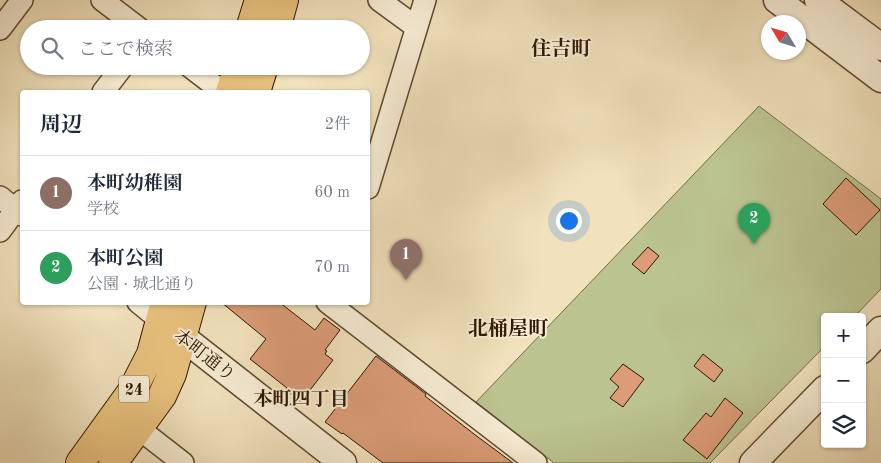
<!DOCTYPE html>
<html lang="ja">
<head>
<meta charset="utf-8">
<style>
  :root { --surface:#fff; --page:#f6f6f7; --text:#1f2937; --muted:#747a83; --line:#e0e1e3; --accent:#0b8043 }
  body { margin:0; font-family:"Old Standard TT","Noto Serif JP",serif; background:var(--page); color:var(--text) }
  .controls { position:absolute; right:15px; bottom:15px; display:grid; overflow:hidden; border-radius:5px; box-shadow:0 1px 4px #0004 }
  .controls button { width:45px; height:45px; display:grid; place-items:center; padding:0; border:0; border-bottom:1px solid var(--line); background:var(--surface); color:var(--text); font:25px sans-serif }
  .compass { position:absolute; left:761px; top:15px; width:45px; height:45px; border-radius:50%; background:var(--surface); box-shadow:0 1px 4px #0004; rotate:308deg }
  .you { position:absolute; left:568px; top:220px; width:18px; height:18px; margin:-12px; border:4px solid #fff; border-radius:50%; background:#1a73e8; box-shadow:0 0 0 8px #1a73e833 }
  .badge { display:grid; place-items:center; width:32px; height:32px; border-radius:50%; background:var(--accent); color:#fff; font-size:16px; font-weight:700 }
  .pin { position:absolute; translate:-50% -41px; filter:drop-shadow(0 1px 2px #0008) }
  .pin::after { content:''; position:absolute; top:26px; width:18px; height:15px; background:inherit; clip-path:polygon(0 0,100% 0,50% 100%) }
  .list { margin:0; padding:0; list-style:none }
  h2 { display:flex; justify-content:space-between; align-items:center; height:65px; margin:0; padding:0 20px; font-size:21px }
  h2 small { font-size:16px; font-weight:400; color:var(--muted) }
  .list li { display:grid; grid-template-columns:32px 1fr auto; gap:15px; align-items:center; box-sizing:border-box; height:75px; padding:0 20px; border-top:1px solid var(--line) }
  .list b { display:block; font-size:19px; white-space:nowrap }
  .list p { margin:0; font-size:16px; white-space:nowrap; color:var(--muted) }
  .list em { font-size:16px; font-style:normal; color:var(--muted) }
  .icon { flex:none; width:28px; height:28px; fill:none; stroke:currentColor; stroke-width:2; stroke-linecap:round; stroke-linejoin:round }
  .map { position:relative; flex:none; width:881px; height:463px; overflow:hidden }
  .search { position:absolute; background:var(--surface); box-shadow:0 1px 4px #0004; left:20px; top:20px; width:350px; height:55px; display:flex; align-items:center; gap:12px; box-sizing:border-box; padding:0 18px; border-radius:28px; color:var(--muted); font-size:19px }
  .panel { position:absolute; background:var(--surface); box-shadow:0 1px 4px #0004; left:20px; top:90px; width:350px; height:215px; border-radius:5px }
  .map>svg:first-child { display:block }
  .green { fill:#bbc390; stroke:#746c48 }
  .building { fill:#db9c77; stroke:#2d1600 }
  .lines { fill:none; stroke-linecap:round; stroke-linejoin:round }
  .minor-casing { stroke:#5e492f; stroke-width:24 }
  .tertiary-casing { stroke:#5e492f; stroke-width:29 }
  .trunk-casing { stroke:#2d1600; stroke-width:30 }
  .minor { stroke:#f6ecd4; stroke-width:21 }
  .tertiary { stroke:#f6ecd4; stroke-width:26 }
  .trunk { stroke:#e8c17e; stroke-width:28 }
  .labels { text-anchor:middle; stroke-width:4; stroke-linejoin:round; paint-order:stroke }
  .shield { fill:#f6ecd4; stroke:#695640; stroke-width:1 }
  .shield-label { font-size:16px; font-weight:bold; fill:#2d1600 }
  .street-label { font-size:18px; fill:#2d1600; stroke:#f6ecd4 }
  .neighbourhood-label { font-size:19px; font-weight:bold; fill:#2d1600; stroke:#f6ecd4 }
  .quarter-label { font-size:20px; font-weight:bold; fill:#2d1600; stroke:#f6ecd4 }
</style>
</head>
<body>
<div class="map">
<svg width="881" height="463" viewBox="0 0 881 463">
  <rect width="100%" height="100%" fill="#f1e2bd"/>
  <filter id="stains"><feTurbulence type="fractalNoise" baseFrequency=".004" numOctaves="4"/><feColorMatrix values="0 0 0 0 .2 0 0 0 0 .09 0 0 0 0 .02 0 0 0 .5 -.17"/></filter>
  <radialGradient id="worn" r=".72"><stop offset=".6" stop-color="#630" stop-opacity="0"/><stop offset="1" stop-color="#630" stop-opacity=".3"/></radialGradient>
  <path class="green" d="M759,106L881,199V289L854,317H825V346L710,463H554L476,402Z"/>
  <path class="building" d="M846,178L880,210L856,235L823,204Z
    M648,247L659,256L644,274L632,264Z
    M221,302H279L315,330L324,318L340,330L325,350L327,351L325,354L333,360L301,402L286,390L287,388L250,359L266,339Z
    M703,354L723,370L714,382L694,366Z
    M376,356L426,394L425,396L474,434L513,463H383L343,433L342,434L325,422Z
    M623,364L644,379L623,407L610,398L619,387L610,379Z
    M725,398L743,413L707,459L683,440L706,413L711,417Z"/>
  <g class="lines">
    <g class="minor-casing">
      <path id="minor" d="M102,0L140,29
        M379,0L416,27
        M0,29L22,0
        M189,66L223,92
        M103,92L123,66
        M368,188L425,0
        M0,197L22,215
        M0,231L22,201
        M138,302L160,320
        M327,302L536,463
        M138,428L183,463"/>
    </g>
    <g class="tertiary-casing">
      <path id="tertiary" d="M777,0L881,79
        M818,0L881,47
        M167,325L343,463
        M862,350L881,330
        M753,463L825,389"/>
    </g>
    <g class="trunk-casing">
      <path id="trunk" d="M250,29L259,0
        M276,29L284,0
        M230,92L238,66
        M256,92L264,66
        M80,463L132,391L151,354L165,302
        M113,463L162,396L172,374L192,302"/>
    </g>
    <use href="#minor" class="minor"/>
    <use href="#tertiary" class="tertiary"/>
    <use href="#trunk" class="trunk"/>
  </g>
  <g class="labels">
    <rect class="shield" x="119" y="375.5" width="30" height="27" rx="4"/>
    <g class="shield-label">
      <text x="134" y="395">24</text>
    </g>
    <g class="street-label">
      <text transform="translate(205 355) rotate(38)" y="6">本町通り</text>
    </g>
    <g class="neighbourhood-label">
      <text x="301" y="405">本町四丁目</text>
    </g>
    <g class="quarter-label">
      <text x="561" y="55">住吉町</text>
      <text x="508" y="335">北桶屋町</text>
    </g>
  </g>
  <rect width="100%" height="100%" filter="url(#stains)"/>
  <rect width="100%" height="100%" fill="url(#worn)"/>
</svg>
<div class="controls">
<button>+</button>
<button>−</button>
<button><svg class="icon" aria-label="layers" viewBox="0 0 24 24"><path d="M12 4l9 5-9 5-9-5zM3 14l9 5 9-5"/></svg></button>
</div>
<svg class="compass" viewBox="-18 -18 36 36"><path d="M0-13l5 13h-10z" fill="#e53935"/><path d="M0 13l5-13h-10z" fill="#747a83"/></svg>
<div class="you"></div>
<div class="pin badge" style="left:406px;top:280px;background:#8d6e63">1</div>
<div class="pin badge" style="left:754px;top:244px;background:#2e9e5b">2</div>
<div class="search"><svg class="icon" aria-label="search" viewBox="0 0 24 24"><circle cx="10" cy="10" r="6"/><path d="M15 15l6 6"/></svg>ここで検索</div>
<section class="panel">
<h2>周辺<small>2件</small></h2>
<ul class="list">
<li><span class="badge" style="background:#8d6e63">1</span><div><b>本町幼稚園</b><p>学校</p></div><em>60 m</em></li>
<li><span class="badge" style="background:#2e9e5b">2</span><div><b>本町公園</b><p>公園 · 城北通り</p></div><em>70 m</em></li>
</ul>
</section>
</div>
</body>
</html>
